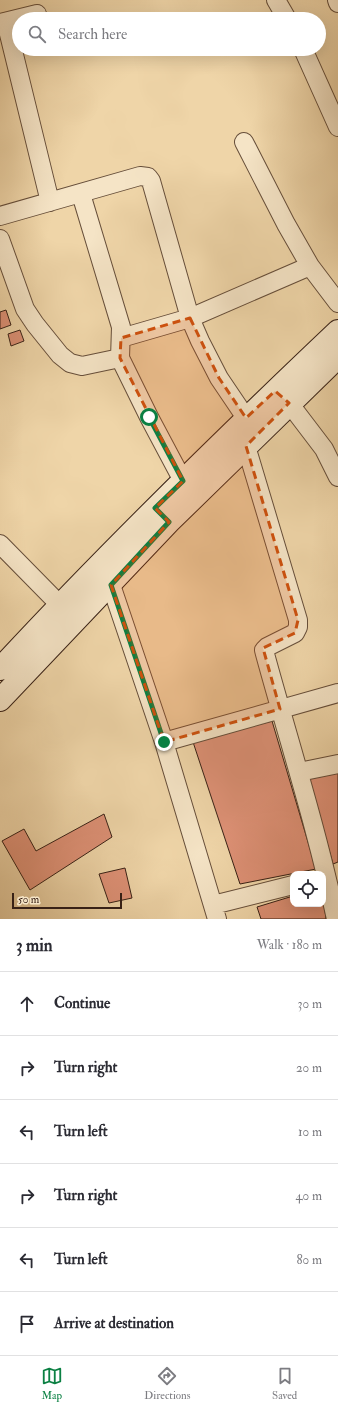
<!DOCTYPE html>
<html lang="en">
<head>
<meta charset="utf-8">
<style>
  :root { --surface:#fff; --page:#f7f7f7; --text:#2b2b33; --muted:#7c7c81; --line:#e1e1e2; --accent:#0b8043 }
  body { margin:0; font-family:"IM FELL Double Pica",serif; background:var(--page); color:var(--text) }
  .controls { position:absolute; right:12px; bottom:12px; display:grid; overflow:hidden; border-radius:8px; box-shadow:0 4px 16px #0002 }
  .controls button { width:36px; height:36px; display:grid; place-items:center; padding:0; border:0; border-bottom:1px solid var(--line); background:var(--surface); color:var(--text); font:20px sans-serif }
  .scale { position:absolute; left:12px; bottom:10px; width:110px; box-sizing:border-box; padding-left:4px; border:2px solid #382116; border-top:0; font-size:11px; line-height:14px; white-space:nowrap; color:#382116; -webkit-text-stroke:3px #f5e4c6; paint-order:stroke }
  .stop { position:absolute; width:12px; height:12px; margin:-9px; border:3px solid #0b8043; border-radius:50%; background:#fff }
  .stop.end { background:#0b8043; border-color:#fff; box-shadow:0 1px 4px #0008 }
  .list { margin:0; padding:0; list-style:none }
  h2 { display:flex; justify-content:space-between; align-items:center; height:52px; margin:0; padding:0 16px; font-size:17px }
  h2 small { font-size:13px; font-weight:400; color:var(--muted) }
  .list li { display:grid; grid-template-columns:26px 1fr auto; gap:12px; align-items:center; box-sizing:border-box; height:64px; padding:0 16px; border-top:1px solid var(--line) }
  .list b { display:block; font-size:15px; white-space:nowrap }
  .list em { font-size:13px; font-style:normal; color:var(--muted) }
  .icon { flex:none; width:22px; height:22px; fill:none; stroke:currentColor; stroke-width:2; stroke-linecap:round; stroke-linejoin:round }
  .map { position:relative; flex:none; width:338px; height:919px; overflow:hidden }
  .search { position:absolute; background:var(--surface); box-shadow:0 4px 16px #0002; left:12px; right:12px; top:12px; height:44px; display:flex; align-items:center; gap:10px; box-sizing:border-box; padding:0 14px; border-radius:22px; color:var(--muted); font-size:15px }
  .sheet { height:436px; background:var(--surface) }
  nav { display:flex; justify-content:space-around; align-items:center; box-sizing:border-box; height:56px; border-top:1px solid var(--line); background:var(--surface); font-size:11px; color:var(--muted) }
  nav a { display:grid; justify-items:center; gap:2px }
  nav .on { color:var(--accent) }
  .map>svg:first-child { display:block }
  .building { fill:#de9176; stroke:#382116 }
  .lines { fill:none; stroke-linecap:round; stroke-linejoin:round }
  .street-casing { stroke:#664e3a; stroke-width:20 }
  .secondary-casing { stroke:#382116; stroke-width:24 }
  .street { stroke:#f5e4c6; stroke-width:18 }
  .secondary { stroke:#f5e4c6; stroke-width:22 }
  .route { stroke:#0b8043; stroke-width:5 }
  .marked { fill:#ce510e; fill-opacity:0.2; stroke:#ce510e; stroke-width:3; stroke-dasharray:8 5; stroke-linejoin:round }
</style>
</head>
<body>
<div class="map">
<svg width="338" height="919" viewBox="0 0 338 919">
  <rect width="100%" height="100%" fill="#efd5a8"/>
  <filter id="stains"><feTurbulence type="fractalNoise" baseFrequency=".005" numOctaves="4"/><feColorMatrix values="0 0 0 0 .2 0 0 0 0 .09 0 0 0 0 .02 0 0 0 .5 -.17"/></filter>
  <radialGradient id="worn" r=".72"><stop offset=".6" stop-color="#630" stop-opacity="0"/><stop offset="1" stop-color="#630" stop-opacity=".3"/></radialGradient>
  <path class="building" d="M6,310L11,325L0,329V312Z
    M20,330L24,341L11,346L8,334Z
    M272,721L316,869L240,884L193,742Z
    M338,773V862L333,864L309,779Z
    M104,814L112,837L30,890L2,841L24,829L36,851Z
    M125,868L132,898L109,903L99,874Z
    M323,892L326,919H261L257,907L293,896V904H323Z"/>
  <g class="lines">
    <g class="street-casing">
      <path id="street" d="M276,0L287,19
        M337,0L338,3
        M6,22L50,202
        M0,23L37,14
        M303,49L338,127
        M244,142L286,224L310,266L338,303
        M81,194L121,327L120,358L149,417L183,481
        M0,216L140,176L148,177L151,181L190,318L200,341L219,378L246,418
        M0,239L25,309L35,324L60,355L70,363L82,366L120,358
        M121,338L190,318L310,266
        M280,395L289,403L324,449L338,477
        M246,446L298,620V627L295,633L267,647L264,650L265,654C289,742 317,829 336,919
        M0,544L60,605
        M111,585L164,742L217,919
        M164,742L338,693
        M299,772L338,764
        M213,905L293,885"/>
    </g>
    <g class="secondary-casing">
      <path id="secondary" d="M0,669C108,552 222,441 338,331
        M0,700L169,522L338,357"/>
    </g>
    <use href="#street" class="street"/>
    <use href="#secondary" class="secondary"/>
  </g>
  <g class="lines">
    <path class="route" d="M149,417L183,481L155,508L169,522L111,585L164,742"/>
  </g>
  <path class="marked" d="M190,318L219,378L246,418L275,391L289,403L246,446L298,620L295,633L263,648L280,709L164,742L111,585L169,522L155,508L183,481L120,358L121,338Z"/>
  <rect width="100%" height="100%" filter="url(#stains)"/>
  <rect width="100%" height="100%" fill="url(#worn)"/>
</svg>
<div class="controls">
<button><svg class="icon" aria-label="locate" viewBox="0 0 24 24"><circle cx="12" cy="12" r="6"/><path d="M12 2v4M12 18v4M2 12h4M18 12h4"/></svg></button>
</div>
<div class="scale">50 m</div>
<div class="stop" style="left:149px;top:417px"></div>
<div class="stop end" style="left:164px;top:742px"></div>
<div class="search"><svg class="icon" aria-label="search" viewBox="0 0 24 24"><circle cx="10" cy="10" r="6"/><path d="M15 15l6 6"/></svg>Search here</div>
</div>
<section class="sheet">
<h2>3 min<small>Walk · 180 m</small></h2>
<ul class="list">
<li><svg class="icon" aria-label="ahead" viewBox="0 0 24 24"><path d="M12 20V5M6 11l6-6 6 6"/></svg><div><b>Continue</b></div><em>30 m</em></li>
<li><svg class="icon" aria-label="right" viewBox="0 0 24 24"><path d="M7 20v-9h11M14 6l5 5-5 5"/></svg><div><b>Turn right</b></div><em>20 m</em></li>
<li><svg class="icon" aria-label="left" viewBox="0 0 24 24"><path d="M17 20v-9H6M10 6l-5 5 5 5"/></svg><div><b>Turn left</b></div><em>10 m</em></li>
<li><svg class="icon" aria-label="right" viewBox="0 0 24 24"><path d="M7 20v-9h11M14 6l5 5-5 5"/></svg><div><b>Turn right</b></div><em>40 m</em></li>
<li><svg class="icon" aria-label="left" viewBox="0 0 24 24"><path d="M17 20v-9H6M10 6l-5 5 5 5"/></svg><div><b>Turn left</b></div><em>80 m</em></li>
<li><svg class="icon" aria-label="arrive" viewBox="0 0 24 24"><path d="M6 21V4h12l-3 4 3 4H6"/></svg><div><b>Arrive at destination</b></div></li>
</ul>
</section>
<nav>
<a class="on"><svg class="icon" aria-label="map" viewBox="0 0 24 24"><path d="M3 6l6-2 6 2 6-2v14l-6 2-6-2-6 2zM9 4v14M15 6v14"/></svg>Map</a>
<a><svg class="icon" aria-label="directions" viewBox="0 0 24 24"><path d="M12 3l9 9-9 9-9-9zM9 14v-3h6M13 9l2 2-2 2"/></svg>Directions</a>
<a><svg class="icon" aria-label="saved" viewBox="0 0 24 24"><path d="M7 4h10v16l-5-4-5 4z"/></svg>Saved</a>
</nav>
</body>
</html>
